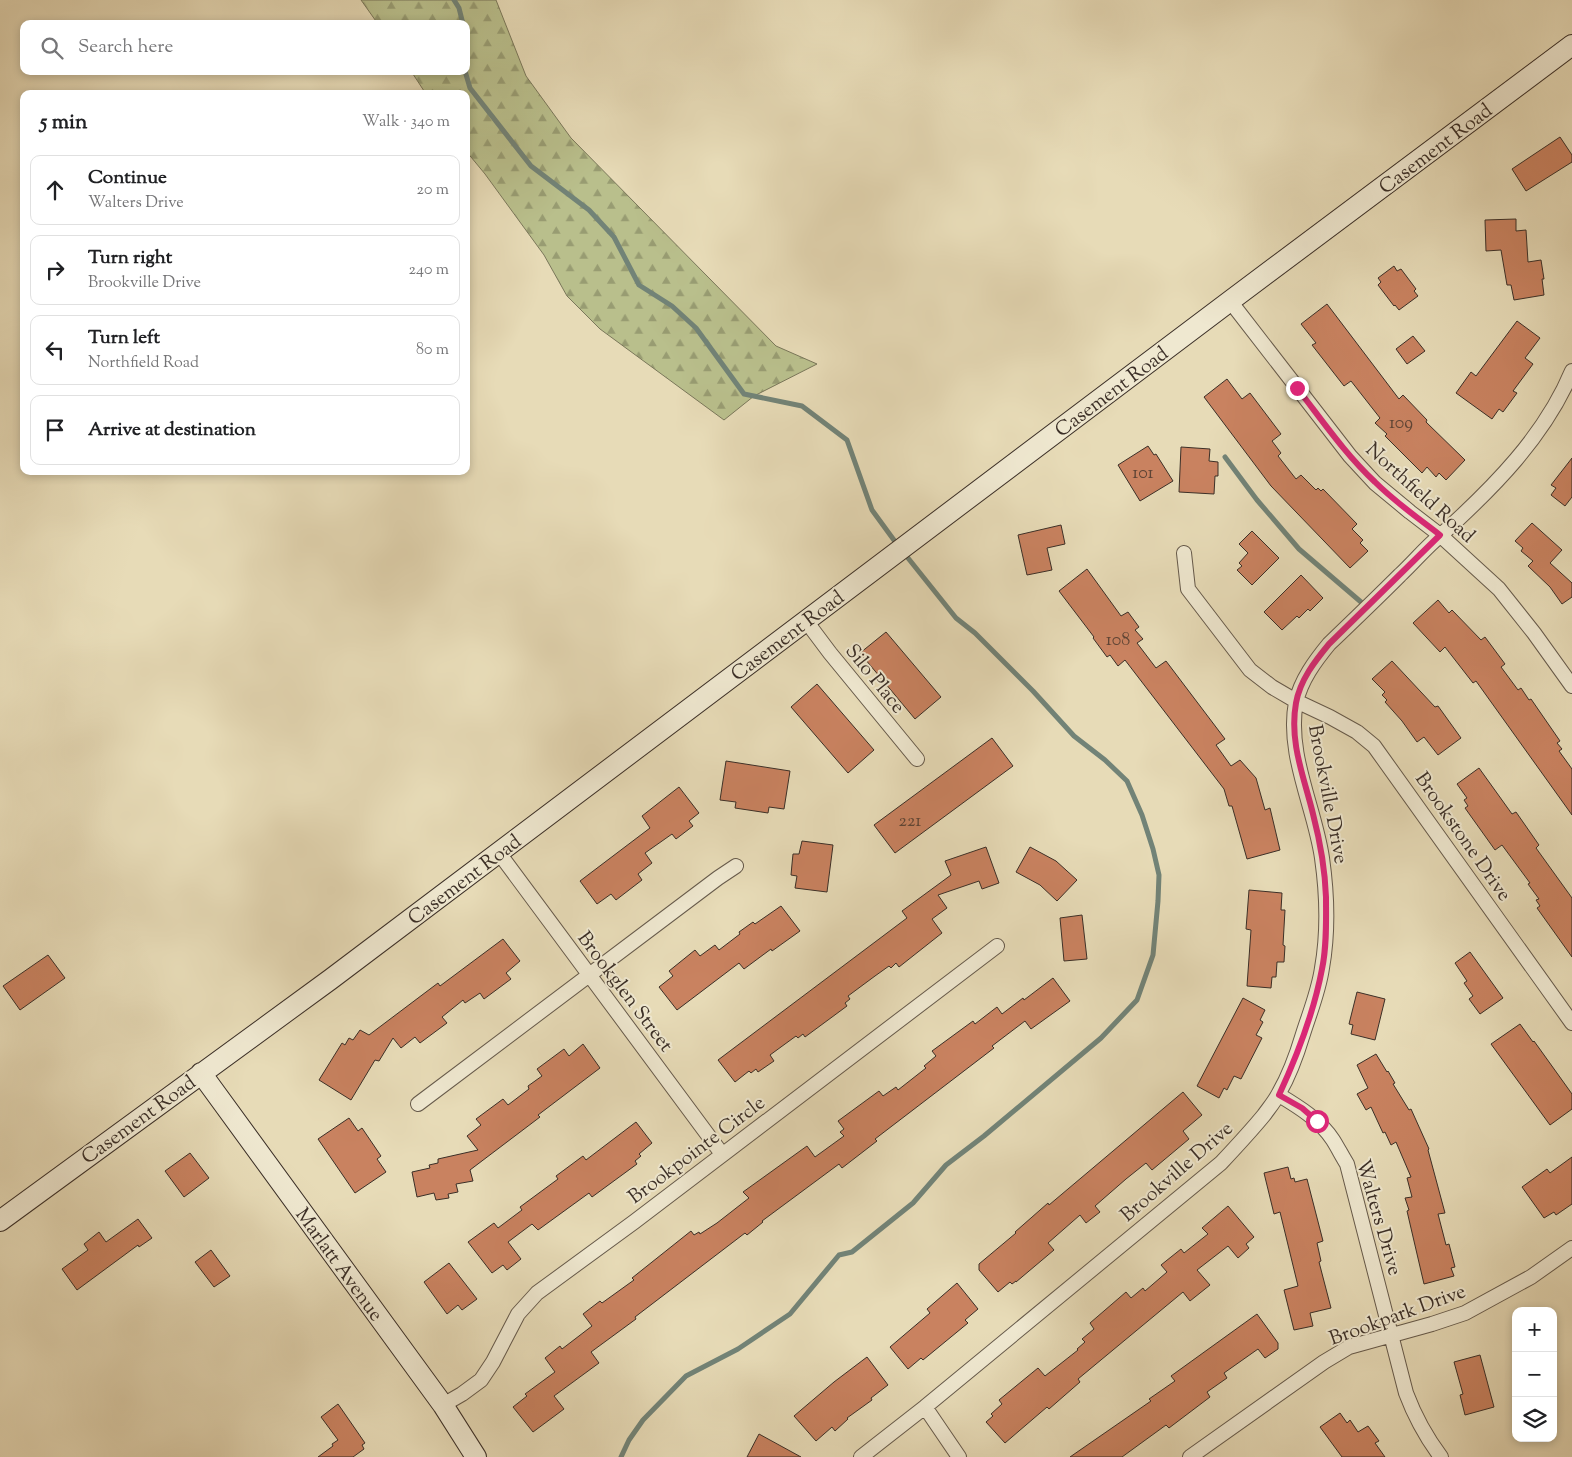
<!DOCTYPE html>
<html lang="en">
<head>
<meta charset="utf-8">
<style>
  :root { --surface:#fff; --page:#f2f2f2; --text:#202124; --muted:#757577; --line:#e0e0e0 }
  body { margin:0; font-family:"Sorts Mill Goudy",serif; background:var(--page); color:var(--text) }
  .controls { position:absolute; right:15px; bottom:15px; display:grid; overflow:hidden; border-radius:10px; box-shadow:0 2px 8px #0003 }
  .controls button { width:45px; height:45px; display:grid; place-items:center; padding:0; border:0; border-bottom:1px solid var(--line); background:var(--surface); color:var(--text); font:25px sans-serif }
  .stop { position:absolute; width:15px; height:15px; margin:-11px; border:4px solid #db2777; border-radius:50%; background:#fff }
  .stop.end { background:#db2777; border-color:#fff; box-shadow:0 1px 5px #0008 }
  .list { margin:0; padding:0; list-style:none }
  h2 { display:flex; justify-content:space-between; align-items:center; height:65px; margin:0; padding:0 20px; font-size:21px }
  h2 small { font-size:16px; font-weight:400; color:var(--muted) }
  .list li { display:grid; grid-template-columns:32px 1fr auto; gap:15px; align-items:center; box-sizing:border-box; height:70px; margin:0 10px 10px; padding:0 10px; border:1px solid var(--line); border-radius:10px }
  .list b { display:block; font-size:19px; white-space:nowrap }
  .list p { margin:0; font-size:16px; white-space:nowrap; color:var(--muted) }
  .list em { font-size:16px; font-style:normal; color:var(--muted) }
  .icon { flex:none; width:28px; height:28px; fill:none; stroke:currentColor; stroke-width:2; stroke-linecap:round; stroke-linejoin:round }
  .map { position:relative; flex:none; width:1572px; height:1457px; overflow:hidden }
  .search { position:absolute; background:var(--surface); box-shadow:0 2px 8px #0003; left:20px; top:20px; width:450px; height:55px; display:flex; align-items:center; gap:12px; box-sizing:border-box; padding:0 18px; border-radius:10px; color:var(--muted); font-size:19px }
  .panel { position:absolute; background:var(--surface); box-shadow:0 2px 8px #0003; left:20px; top:90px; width:450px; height:385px; border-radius:10px }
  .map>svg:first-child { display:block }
  .forest { fill:url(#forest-firs); stroke:#7a775a }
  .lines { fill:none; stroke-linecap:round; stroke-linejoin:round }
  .stream { stroke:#728377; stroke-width:5 }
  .building { fill:#c98260; stroke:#3b2f27 }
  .street-casing { stroke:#665a4b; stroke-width:16 }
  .secondary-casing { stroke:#3b2f27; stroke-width:22 }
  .street { stroke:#efe8d0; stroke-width:14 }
  .secondary { stroke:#efe8d0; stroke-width:20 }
  .route { stroke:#db2777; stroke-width:6 }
  .labels { text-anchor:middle; stroke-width:4; stroke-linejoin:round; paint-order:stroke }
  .number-label { font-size:18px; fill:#5e4435 }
  .street-label { font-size:20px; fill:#3b2f27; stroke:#efe8d0 }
</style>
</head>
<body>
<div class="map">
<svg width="1572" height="1457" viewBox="0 0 1572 1457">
  <defs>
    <pattern id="forest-firs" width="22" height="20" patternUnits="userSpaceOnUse" patternTransform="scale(1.25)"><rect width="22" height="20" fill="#b9bf8c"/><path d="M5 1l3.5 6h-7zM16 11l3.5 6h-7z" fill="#989c72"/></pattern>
  </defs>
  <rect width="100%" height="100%" fill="#e7dbb7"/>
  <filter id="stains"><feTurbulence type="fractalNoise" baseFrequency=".004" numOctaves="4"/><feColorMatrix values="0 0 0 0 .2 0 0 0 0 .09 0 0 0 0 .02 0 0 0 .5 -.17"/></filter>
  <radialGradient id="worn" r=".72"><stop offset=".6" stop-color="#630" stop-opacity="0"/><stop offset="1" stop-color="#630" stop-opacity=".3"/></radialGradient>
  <path class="forest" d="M361,0H496L526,76L571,138L776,346L817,364L754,396L724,420L600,329L567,296L544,255L485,174L466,151V94H426L411,71H466V24H378Z"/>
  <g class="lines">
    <path class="stream" d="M454,0L459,8L463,24
      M465,71L470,88L531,166L589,210L614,237L639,285L672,306L696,328L744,394L802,406L847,440L872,510L899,547
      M1225,457L1257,500L1299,549L1361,602
      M621,1457L629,1440L643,1420L686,1376L738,1349L790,1314L839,1255L852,1252L913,1203L946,1165L984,1136L1101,1038L1137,1000L1153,955L1158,901L1159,875L1153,849L1142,815L1127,781L1105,760L1074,736L1033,691L975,633L956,618L904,553"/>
  </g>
  <path class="building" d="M1560,137L1572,155V162L1526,191L1512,169Z
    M1516,219V231L1526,230L1528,262L1541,260L1544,279H1542L1544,295L1514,300L1511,285H1507L1501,250L1486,251L1485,220Z
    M1394,266L1397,271L1401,269L1416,289L1414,291L1418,296L1399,310L1395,305L1394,306L1378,285L1381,282L1378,278Z
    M1327,304L1399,399L1403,395L1427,420L1426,422L1465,460L1446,480L1439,473L1436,477L1427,467L1422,473L1385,436L1387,434L1375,423L1380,418L1351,381L1344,386L1312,345L1316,343L1301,324Z
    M1517,321L1540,338L1525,358L1533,364L1513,391L1517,393L1503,412L1499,409L1492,419L1456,393L1471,372L1476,376Z
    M1413,336L1425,351L1407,364L1396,349Z
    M1227,379L1242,399L1250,393L1281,434L1272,441L1281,453L1278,456L1296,479L1301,475L1316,490L1318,488L1321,491L1323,489L1357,524L1352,529L1363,540L1360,543L1368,551L1350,568L1271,486L1204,397Z
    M1148,446L1154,455L1156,454L1173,481L1140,501L1118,465Z
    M1181,447L1210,449L1209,461L1218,462V476H1215L1214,494L1179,492Z
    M1572,458V497L1565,506L1551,495L1556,488L1551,485Z
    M1532,523L1562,550L1550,563L1572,583V597L1562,604L1550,587L1528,566L1533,561L1521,551L1523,548L1515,541Z
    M1061,525L1065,544L1047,548L1052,570L1027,575L1018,535Z
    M1252,531L1279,558L1252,585L1237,570L1242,566L1239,563L1248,553L1239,544Z
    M1087,569L1121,616L1128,612L1139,627L1135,630L1143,639L1137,643L1156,668L1166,661L1225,739L1216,745L1231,766L1240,760L1256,778L1265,810L1270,808L1280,850L1247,859L1232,806H1229L1224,789L1125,660L1118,666L1110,655L1107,657L1093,638L1094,637L1059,591Z
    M1301,575L1323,598L1310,611L1308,609L1299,618L1297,616L1282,630L1264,612Z
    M1438,600L1449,613L1452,610L1481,640L1485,637L1505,664L1501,667L1518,690L1521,688L1529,700L1531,699L1560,741L1557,743L1562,749L1559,751L1572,769V815L1476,681L1473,683L1445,647L1440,652L1413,623Z
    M886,632L941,697L915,719L860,653Z
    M1392,661L1435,707L1438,706L1461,738L1438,755L1424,737L1417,742L1402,721L1385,702L1387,700L1382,695L1385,692L1372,679Z
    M817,684L874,750L848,773L791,707Z
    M992,738L1013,766L895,853L874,825Z
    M726,761L790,771L784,809L769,807L768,813L735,808L736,802L720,800Z
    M1479,768L1512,814L1516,812L1539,845L1536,848L1572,898V957L1537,908L1540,906L1536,900L1539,899L1528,884L1530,883L1502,845L1495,850L1465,808L1468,806L1464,800L1467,798L1457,784Z
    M679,787L699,813L689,821L693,826L676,839L672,834L645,853L652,863L638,874L642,880L616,900L611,894L597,904L580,881L650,828L642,816Z
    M802,841L833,845L827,892L795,888L797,876L791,875L792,864L793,854H799Z
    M986,847L999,883L982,889L979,881L938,895L947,908L932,919L942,933L899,967L896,963L891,968L889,966L875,976L848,996L850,999L845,1003L847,1006L805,1037L803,1034L798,1038L796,1036L770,1055L774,1061L758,1072L756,1069L751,1073L749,1071L735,1082L718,1060L907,918L902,911L951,875L945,861Z
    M1030,847L1056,861L1077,880L1057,901L1040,885L1016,872Z
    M1249,890L1282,893L1281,910H1285L1283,945L1285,946L1284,962H1277L1276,977H1272L1271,988L1247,986L1251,930L1246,929Z
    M781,906L800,931L772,951L771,949L744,969L739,963L677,1010L659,987L673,976L669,971L695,950L700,956L715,945L719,950L740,934L739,932L753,922L755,924Z
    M1082,915L1087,959L1064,961L1060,918Z
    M503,939L520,961L506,973L511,979L484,999L480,993L465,1003L463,1000L442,1017L447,1023L420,1043L415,1037L401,1048L393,1038L379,1061L375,1060L351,1100L319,1080L342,1043L345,1045L349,1038L353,1040L360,1030L369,1035L438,983L440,986Z
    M1470,952L1503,998L1480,1014L1469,999L1473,996L1464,983L1467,981L1455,963Z
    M48,955L65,978L20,1010L3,986Z
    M1053,978L1070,1001L1031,1029L1025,1021L992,1046L994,1048L875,1139L877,1141L842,1168L839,1164L762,1221L763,1222L747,1235L745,1233L635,1317L636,1319L591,1352L599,1363L554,1396L564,1409L533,1432L513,1407L527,1396L525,1394L555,1372L545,1358L560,1346L562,1349L592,1326L583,1314L600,1301L602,1303L634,1280L632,1278L691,1231L694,1235L699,1232L700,1234L717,1223L749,1198L743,1192L807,1146L815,1157L844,1136L840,1132L844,1129L838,1121L879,1091L883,1096L896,1087L898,1090L926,1068L924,1066L936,1056L932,1051L973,1021L975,1024L997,1007L1002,1014L1023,998L1024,1000Z
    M1357,992L1385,999L1375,1040L1351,1034L1353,1025L1349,1024Z
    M1243,998L1265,1010L1260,1020L1263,1022L1256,1035L1262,1038L1241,1079L1234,1076L1227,1090L1224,1088L1219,1098L1197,1086Z
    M1520,1024L1533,1042L1534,1041L1572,1094V1109L1550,1125L1491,1044Z
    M583,1044L600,1068L538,1115L540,1117L470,1170L473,1181L456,1184L458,1192L448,1194L449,1198L436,1200L434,1193L417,1197L412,1172L430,1168L429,1165L438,1163V1159L478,1150L467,1136L481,1125L476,1119L503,1099L508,1105L529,1089L528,1086L542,1076L537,1069L564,1049L569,1056Z
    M1376,1054L1387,1072L1388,1071L1395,1083L1393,1084L1409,1110L1411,1109L1429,1149L1428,1150L1445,1213L1438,1214L1446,1245L1449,1244L1455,1267L1451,1268L1454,1276L1424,1284L1407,1211L1409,1210L1405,1198L1412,1197L1407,1178L1411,1177L1396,1142L1391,1145L1385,1132L1383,1133L1371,1107L1366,1110L1357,1094L1368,1088L1357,1065Z
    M1183,1092L1202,1115L1183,1131L1189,1139L1152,1170L1146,1163L1126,1179L1095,1206L1100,1212L1086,1223L1080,1215L1048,1243L1054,1250L1016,1282V1281L1012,1284L1010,1282L998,1292L979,1270V1264L1016,1233L1015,1232L1048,1203L1049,1205Z
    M349,1118L358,1131L362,1128L381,1156L377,1159L386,1172L355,1193L318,1139Z
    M636,1122L652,1143L639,1154L641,1156L635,1161L637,1164L592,1197L589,1193L538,1230L532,1224L508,1242L521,1259L507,1270L503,1265L492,1273L468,1242L494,1223L498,1228L522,1210L520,1207L558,1179L556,1176L583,1156L586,1160Z
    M190,1153L209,1178L184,1197L165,1171Z
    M1572,1157V1204L1556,1215L1554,1212L1544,1218L1522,1187L1547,1169L1550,1173Z
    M1288,1167L1291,1179L1294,1178L1295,1182L1307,1179L1323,1241L1317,1243L1321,1261L1319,1262L1331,1308L1310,1313L1313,1326L1294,1330L1284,1290L1298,1286L1280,1212L1274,1214L1264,1173Z
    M1228,1206L1254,1237L1246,1244L1249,1248L1238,1258L1228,1246L1197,1270L1210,1285L1190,1301L1183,1292L1078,1379L1080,1382L1049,1409L1047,1407L1005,1443L986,1422L993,1416L991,1414L1002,1404L999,1400L1038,1368L1045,1376L1078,1350L1077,1349L1085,1342L1082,1339L1094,1329L1090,1323L1126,1292L1131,1298L1143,1288L1145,1291L1167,1272L1161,1265L1181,1249L1184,1253L1208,1234L1202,1228Z
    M138,1219L152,1238L139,1247L138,1245L77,1290L62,1269L88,1250L84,1244L99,1232L106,1242Z
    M211,1250L230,1276L214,1287L195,1262Z
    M449,1263L477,1299L462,1310L458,1305L447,1314L424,1282Z
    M957,1283L978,1309L965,1320L968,1323L923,1360L921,1358L908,1369L890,1347L930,1313L927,1309Z
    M1257,1314L1278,1343V1349L1265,1358L1258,1349L1224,1373L1227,1378L1207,1392L1210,1397L1169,1428L1166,1425L1122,1457H1070L1151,1401L1149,1399L1175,1381L1171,1376Z
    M1480,1355L1494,1407L1465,1415L1460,1395L1463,1394L1454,1362Z
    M867,1357L888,1385L871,1398L872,1400L847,1418L848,1419L835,1431L832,1427L816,1441L794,1416L834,1382Z
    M338,1404L365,1443L362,1445L364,1449L353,1457H318L333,1446L332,1444L338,1440L321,1417Z
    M1340,1413L1347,1423L1350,1420L1358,1432L1368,1426L1379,1441L1375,1443L1385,1457H1342L1320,1427Z
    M759,1434L801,1457H747Z"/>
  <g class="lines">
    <g class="street-casing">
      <path id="street" d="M1230,301L1350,456L1375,483L1410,512L1440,535L1499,589L1534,633L1572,686
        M1184,553L1188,589L1250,670L1272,687L1296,701L1330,717L1357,732L1374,746L1572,1023
        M806,621L830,653L917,759
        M499,853L722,1154
        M1279,1095C1299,1107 1320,1120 1333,1140C1338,1148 1342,1156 1347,1164L1406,1393C1415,1417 1426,1437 1441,1457
        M418,1104L718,878L736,866
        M443,1405L462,1394L481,1380L493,1362L518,1314L537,1293L634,1222L997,946
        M925,1407L959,1457
        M861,1457L925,1407L1221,1163C1236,1147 1250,1132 1264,1115C1269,1108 1275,1101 1279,1093C1290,1074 1297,1054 1303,1034C1310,1012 1319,990 1322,968C1328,934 1327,893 1322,858C1315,808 1286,754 1296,702C1301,680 1315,661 1329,644C1353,621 1377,598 1400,575C1414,562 1426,547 1441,535C1493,488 1545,436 1572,371
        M1190,1457L1324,1362L1349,1347L1432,1324L1465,1313L1531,1277L1572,1248"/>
    </g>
    <g class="secondary-casing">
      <path id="secondary" d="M201,1073L443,1405L476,1457
        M0,1221L331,979L1230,301L1572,45"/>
    </g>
    <use href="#street" class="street"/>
    <use href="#secondary" class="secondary"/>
  </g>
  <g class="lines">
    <path class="route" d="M1297,388C1322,420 1345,454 1375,482C1395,502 1418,518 1440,535L1329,644C1315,661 1300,680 1296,703C1289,742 1304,777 1313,814C1320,841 1325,869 1326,897C1326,920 1327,946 1322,969C1314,1012 1297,1056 1279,1095L1302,1108L1317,1121"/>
  </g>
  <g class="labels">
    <g class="number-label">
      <text x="1401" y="428">109</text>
      <text x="1143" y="478">101</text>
      <text x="1118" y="645">108</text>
      <text x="910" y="826">221</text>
    </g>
    <g class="street-label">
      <text transform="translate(1435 148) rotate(-37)" y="7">Casement Road</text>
      <text transform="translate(1111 391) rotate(-37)" y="7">Casement Road</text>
      <text transform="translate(1421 492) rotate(42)" y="7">Northfield Road</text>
      <text transform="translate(787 635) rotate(-37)" y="7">Casement Road</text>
      <text transform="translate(876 678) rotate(51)" y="7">Silo Place</text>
      <text transform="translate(1329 794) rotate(79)" y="7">Brookville Drive</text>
      <text transform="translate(1464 836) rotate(55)" y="7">Brookstone Drive</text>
      <text transform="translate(464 879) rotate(-37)" y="7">Casement Road</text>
      <text transform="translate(626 991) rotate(53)" y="7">Brookglen Street</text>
      <text transform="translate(138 1119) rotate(-36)" y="7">Casement Road</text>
      <text transform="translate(696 1149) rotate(-37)" y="7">Brookpointe Circle</text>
      <text transform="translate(1176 1171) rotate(-41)" y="7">Brookville Drive</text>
      <text transform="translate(1380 1217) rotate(74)" y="7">Walters Drive</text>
      <text transform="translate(340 1264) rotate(54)" y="7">Marlatt Avenue</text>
      <text transform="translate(1397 1314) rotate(-20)" y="7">Brookpark Drive</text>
    </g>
  </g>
  <rect width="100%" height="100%" filter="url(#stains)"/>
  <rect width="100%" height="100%" fill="url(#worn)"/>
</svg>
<div class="controls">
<button>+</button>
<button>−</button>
<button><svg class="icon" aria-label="layers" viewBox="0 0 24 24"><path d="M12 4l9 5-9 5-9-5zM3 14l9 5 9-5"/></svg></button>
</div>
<div class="stop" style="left:1317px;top:1121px"></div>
<div class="stop end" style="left:1297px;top:388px"></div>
<div class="search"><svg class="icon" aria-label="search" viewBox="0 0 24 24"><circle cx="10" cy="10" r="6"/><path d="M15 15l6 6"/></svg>Search here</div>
<section class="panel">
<h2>5 min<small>Walk · 340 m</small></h2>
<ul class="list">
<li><svg class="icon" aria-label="ahead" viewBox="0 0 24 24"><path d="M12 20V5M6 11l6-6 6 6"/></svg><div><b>Continue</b><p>Walters Drive</p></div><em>20 m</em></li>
<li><svg class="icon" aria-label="right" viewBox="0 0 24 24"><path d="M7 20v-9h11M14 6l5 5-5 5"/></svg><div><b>Turn right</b><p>Brookville Drive</p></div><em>240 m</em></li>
<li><svg class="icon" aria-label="left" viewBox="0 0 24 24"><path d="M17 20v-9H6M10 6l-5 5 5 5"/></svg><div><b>Turn left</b><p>Northfield Road</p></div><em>80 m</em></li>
<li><svg class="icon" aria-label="arrive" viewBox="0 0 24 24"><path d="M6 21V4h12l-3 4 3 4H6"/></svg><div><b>Arrive at destination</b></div></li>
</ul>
</section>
</div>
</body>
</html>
